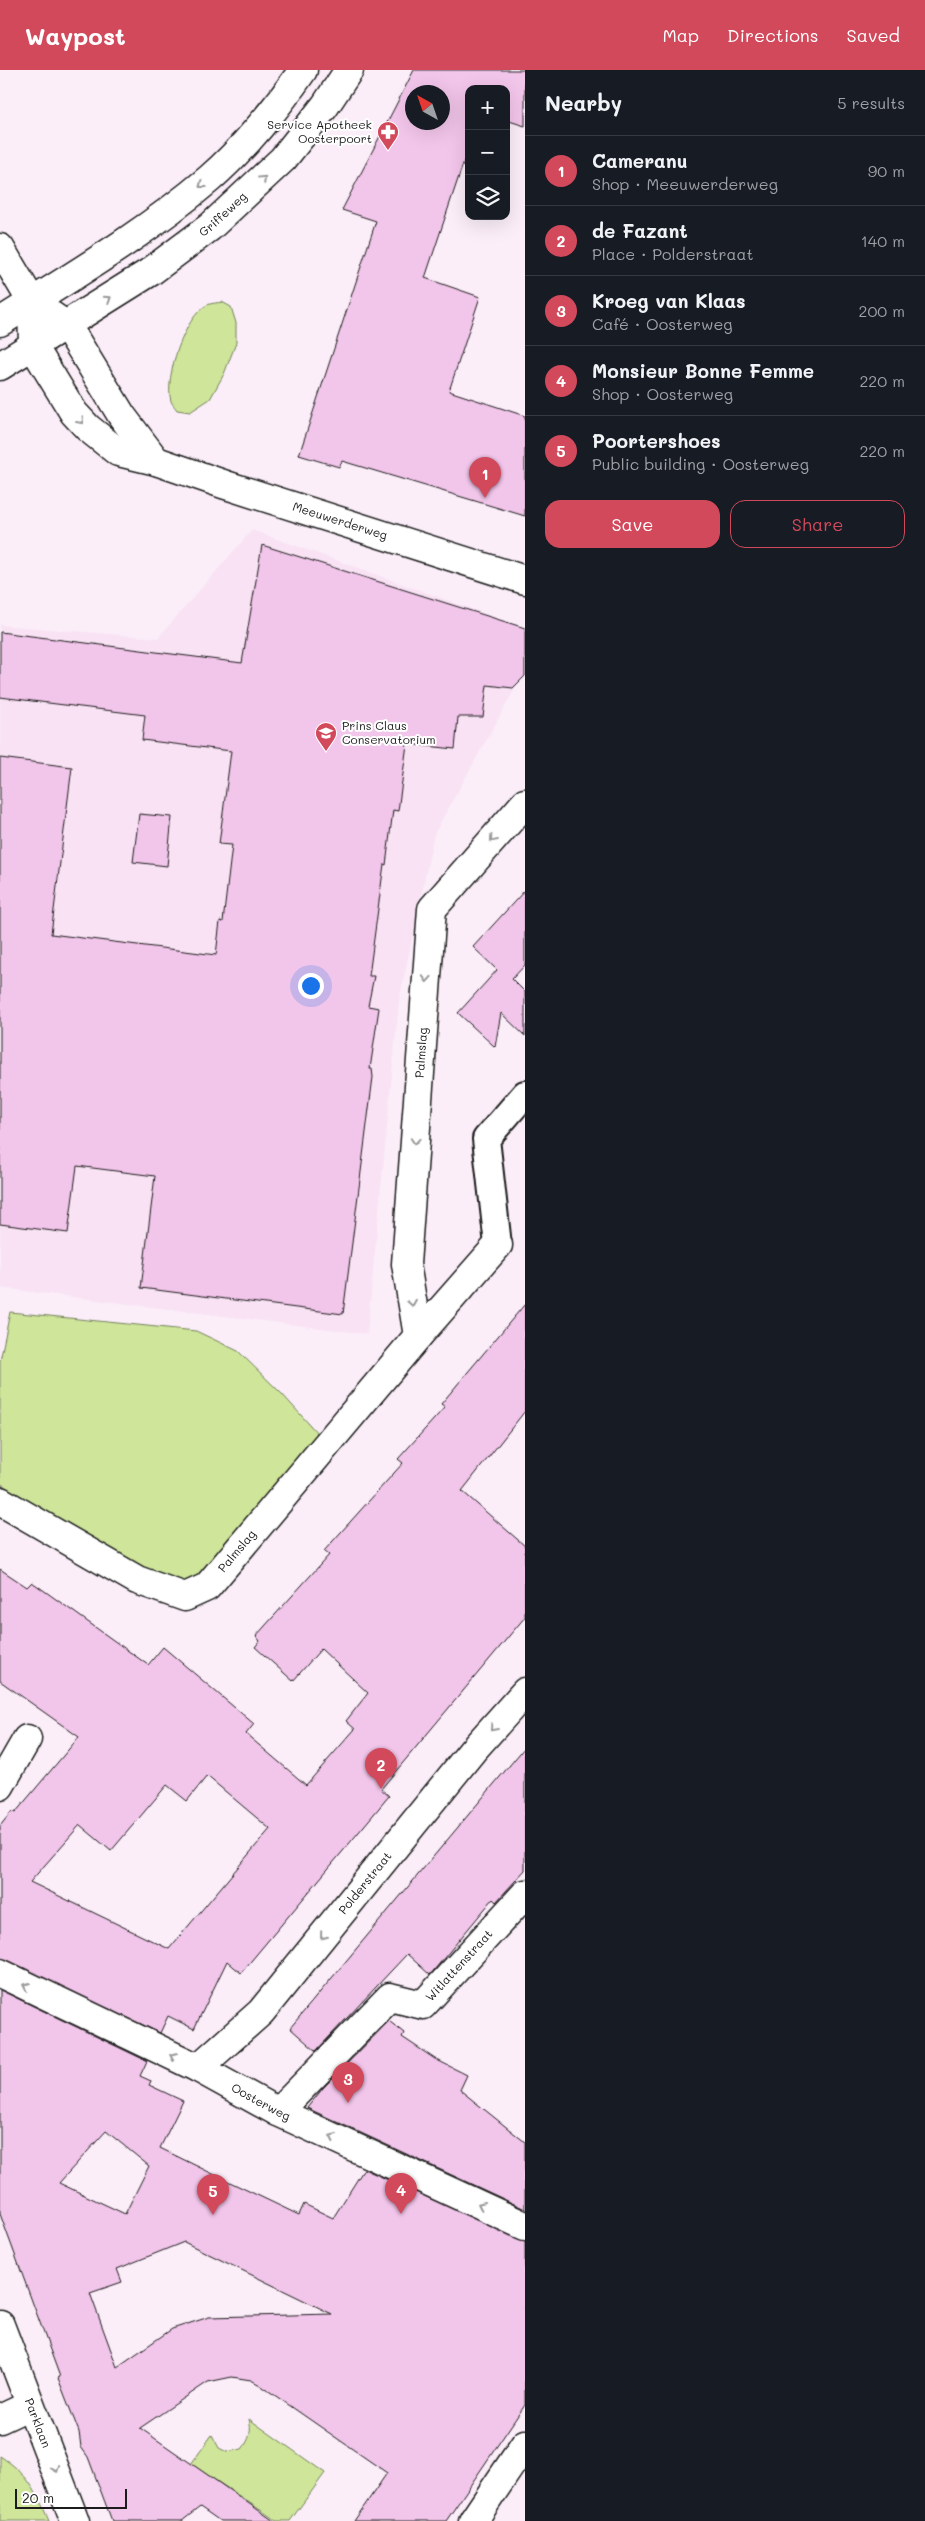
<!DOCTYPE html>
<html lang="en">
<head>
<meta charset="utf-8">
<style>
  :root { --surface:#171b24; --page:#242831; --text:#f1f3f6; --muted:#9ea1a6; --line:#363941; --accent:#d1495b }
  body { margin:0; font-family:Mali,sans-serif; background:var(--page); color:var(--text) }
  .controls { position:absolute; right:15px; top:15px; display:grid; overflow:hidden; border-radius:10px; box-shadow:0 5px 20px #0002 }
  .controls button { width:45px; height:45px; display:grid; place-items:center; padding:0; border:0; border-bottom:1px solid var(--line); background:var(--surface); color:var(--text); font:25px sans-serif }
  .compass { position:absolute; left:405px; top:15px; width:45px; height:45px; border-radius:50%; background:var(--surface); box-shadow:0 5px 20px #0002; rotate:320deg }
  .scale { position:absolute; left:15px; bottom:12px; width:112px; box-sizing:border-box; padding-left:5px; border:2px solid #1c1c1c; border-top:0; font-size:14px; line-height:18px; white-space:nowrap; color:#1c1c1c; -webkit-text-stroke:4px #fff; paint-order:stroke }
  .you { position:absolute; left:310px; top:915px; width:18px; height:18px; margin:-12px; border:4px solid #fff; border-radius:50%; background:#1a73e8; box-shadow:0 0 0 8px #1a73e833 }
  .badge { display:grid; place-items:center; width:32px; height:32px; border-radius:50%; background:var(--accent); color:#fff; font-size:16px; font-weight:700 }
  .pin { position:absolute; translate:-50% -41px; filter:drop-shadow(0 1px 2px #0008) }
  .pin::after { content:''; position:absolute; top:26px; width:18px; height:15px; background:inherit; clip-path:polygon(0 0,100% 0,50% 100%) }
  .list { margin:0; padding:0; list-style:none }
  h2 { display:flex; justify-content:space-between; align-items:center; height:65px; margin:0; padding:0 20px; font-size:21px }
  h2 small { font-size:16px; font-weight:400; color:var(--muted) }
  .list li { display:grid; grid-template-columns:32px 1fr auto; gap:15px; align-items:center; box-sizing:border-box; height:70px; padding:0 20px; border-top:1px solid var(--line) }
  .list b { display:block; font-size:19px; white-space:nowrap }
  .list p { margin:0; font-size:16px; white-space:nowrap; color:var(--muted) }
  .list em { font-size:16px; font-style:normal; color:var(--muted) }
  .actions { display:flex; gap:10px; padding:15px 20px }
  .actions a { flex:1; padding:11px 0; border:1px solid var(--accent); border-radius:15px; text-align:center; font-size:18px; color:var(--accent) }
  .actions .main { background:var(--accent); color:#fff }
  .icon { flex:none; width:28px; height:28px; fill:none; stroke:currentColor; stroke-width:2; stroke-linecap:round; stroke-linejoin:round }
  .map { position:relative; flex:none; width:525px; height:2451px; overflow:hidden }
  header { display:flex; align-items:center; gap:30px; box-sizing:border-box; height:70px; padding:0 25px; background:var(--accent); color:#fff }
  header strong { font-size:24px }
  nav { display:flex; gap:28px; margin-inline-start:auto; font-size:18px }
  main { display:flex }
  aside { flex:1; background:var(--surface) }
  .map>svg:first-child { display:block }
  .built { fill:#f8e2f4 }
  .green { fill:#cee59a; stroke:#75805b }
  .building { fill:#f2c5ea; stroke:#1c1c1c; fill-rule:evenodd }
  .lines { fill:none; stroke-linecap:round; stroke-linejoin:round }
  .pedestrian-casing { stroke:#1c1c1c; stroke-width:30 }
  .minor-casing { stroke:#1c1c1c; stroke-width:31 }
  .tertiary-casing { stroke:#1c1c1c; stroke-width:31 }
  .secondary-casing { stroke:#1c1c1c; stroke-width:31 }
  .pedestrian { stroke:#fff; stroke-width:26 }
  .minor { stroke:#fff; stroke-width:28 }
  .tertiary { stroke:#fff; stroke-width:28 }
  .secondary { stroke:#fff; stroke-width:28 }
  .oneway { stroke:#999 }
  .labels { text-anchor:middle; stroke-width:4; stroke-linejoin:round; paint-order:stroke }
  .poi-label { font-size:12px; fill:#1c1c1c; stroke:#fff; text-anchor:end }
  .street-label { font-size:12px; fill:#1c1c1c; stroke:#fff }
</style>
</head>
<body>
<header>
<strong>Waypost</strong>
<nav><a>Map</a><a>Directions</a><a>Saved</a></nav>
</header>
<main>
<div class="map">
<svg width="525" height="2451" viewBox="0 0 525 2451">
  <rect width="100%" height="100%" fill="#fbeef9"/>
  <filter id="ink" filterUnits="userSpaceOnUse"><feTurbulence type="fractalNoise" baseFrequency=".02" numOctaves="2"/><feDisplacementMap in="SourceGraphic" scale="10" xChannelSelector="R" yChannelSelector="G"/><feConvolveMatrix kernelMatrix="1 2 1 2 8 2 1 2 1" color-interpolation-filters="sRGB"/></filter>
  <g filter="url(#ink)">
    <path class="built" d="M252,460L525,558V601L434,764L399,931L367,1264L0,1218V555L158,568Z"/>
    <path class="green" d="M222,232L231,237L236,253V273L224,304L210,329L190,342L177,340C175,337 172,334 171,331C164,307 185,246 207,235C211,233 218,233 222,232Z
      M10,1242L196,1261L238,1281L282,1324L327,1374L190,1538L0,1413V1291Z
      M249,2349L325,2403L290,2451H277L191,2394L212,2365L219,2378L227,2382L242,2379C250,2369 252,2361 249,2349Z
      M0,2386C29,2405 35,2419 49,2451H0Z"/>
    <path class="building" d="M414,0H525V56L506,50V19H469V76L425,208L480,227L449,321L525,346V446L342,391L339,397L299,385L376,151L342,140ZM412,22H442V52H412Z
      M262,475L525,558V606L513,618L487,615L483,647H458L455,679L407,674L398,741L393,740L386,795L384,794L369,906H374L368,936L379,938L370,999H372L373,1007L343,1244L141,1218L155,1106L77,1096L68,1163L0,1154V688L72,697L51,864L216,885L220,851L223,852L232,775L219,774L231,681L142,670L145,645L0,627V562L242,593Z
      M139,744L172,747L167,796L133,792Z
      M525,820V895L512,909L525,922V966L501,943L495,977L458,943L497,900L473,877Z
      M525,1234V1341L462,1421L525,1476V1547L381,1719L389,1726L241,1903L227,1891L194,1959L168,1946L160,1963L0,1888V1756L12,1741L15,1743L79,1667L0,1611V1499L27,1517L32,1512L148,1595L163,1577L254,1654L246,1664L306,1715L355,1659L346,1651L368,1623L321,1579L293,1611L255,1577L260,1571L256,1566L329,1485L324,1481L403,1393L398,1389L445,1337L441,1334ZM207,1706L270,1759L169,1879L30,1812L80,1755L111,1781L167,1715L187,1731Z
      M525,1677V1800L496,1832L493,1829L430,1905L407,1884L316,1981L290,1958Z
      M0,1920L147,1991L140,2006L151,2011L149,2015L183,2031L160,2078L211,2103L299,2145L304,2134L333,2148L364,2099L525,2171V2335L446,2451H354L387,2403L260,2315L251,2310L232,2307L208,2312L140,2358L274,2451H220L200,2437L182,2451H112L88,2387L81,2377L79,2362L58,2308L60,2307L0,2144ZM106,2061L149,2096L125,2144L59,2113ZM184,2172L332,2244L209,2247L172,2259L117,2297L90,2223L122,2212L117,2199Z
      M389,1951L404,1963L402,1967L435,1989L467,2005L460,2020L525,2072V2139L307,2038L323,2018Z"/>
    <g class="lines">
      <g class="pedestrian-casing">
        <path id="pedestrian" d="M498,1175L486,1069L525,1024"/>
      </g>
      <g class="minor-casing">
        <g id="minor">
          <path d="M0,178L32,232"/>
          <path d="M418,1266L498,1175"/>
          <path id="s1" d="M0,1431L137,1510L185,1527L207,1517L418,1266L406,1194L432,839L525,733"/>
          <path d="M0,1716L27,1669"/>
          <path id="s2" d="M0,1903L198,1998L278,2042L525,2156"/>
          <path id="s3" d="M198,1998L261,1942L473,1680L525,1622"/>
          <path id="s4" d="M278,2042L390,1927L423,1935L525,1824"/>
          <path id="s5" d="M0,2255L75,2451"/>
          <path d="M0,2349L30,2335"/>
          <path d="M473,2451L525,2374"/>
        </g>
      </g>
      <g class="tertiary-casing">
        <g id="tertiary">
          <path id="s6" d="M32,232L33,276L74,343L88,358L118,382L156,391L226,415L525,510"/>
          <path d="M32,232L67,256L122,346L156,391"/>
        </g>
      </g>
      <g class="secondary-casing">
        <g id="secondary">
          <path d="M0,252C71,207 146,163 209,109C242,81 279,35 303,0"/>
          <path id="s7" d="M0,296L150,202L210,157L283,89L325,36L349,0"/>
        </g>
      </g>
      <use href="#pedestrian" class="pedestrian"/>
      <use href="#minor" class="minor"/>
      <use href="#tertiary" class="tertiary"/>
      <use href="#secondary" class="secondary"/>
    </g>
    <defs><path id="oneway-chevron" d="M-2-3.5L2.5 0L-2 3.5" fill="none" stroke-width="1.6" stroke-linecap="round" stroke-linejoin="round" transform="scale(1.25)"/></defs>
    <g class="oneway">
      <use href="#oneway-chevron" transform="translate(263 109) rotate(-44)"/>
      <use href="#oneway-chevron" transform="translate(202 115) rotate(143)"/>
      <use href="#oneway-chevron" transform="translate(108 229) rotate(-33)"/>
      <use href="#oneway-chevron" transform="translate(81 351) rotate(48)"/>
      <use href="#oneway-chevron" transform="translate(493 769) rotate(131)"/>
      <use href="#oneway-chevron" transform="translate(427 909) rotate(94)"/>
      <use href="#oneway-chevron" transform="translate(415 1071) rotate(94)"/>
      <use href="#oneway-chevron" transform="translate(412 1233) rotate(81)"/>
      <use href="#oneway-chevron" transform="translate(493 1658) rotate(132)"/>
      <use href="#oneway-chevron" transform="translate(323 1866) rotate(129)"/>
      <use href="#oneway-chevron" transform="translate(26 1916) rotate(-155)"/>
      <use href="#oneway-chevron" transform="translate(173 1986) rotate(-155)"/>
      <use href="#oneway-chevron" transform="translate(333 2067) rotate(-155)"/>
      <use href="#oneway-chevron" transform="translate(481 2135) rotate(-155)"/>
      <use href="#oneway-chevron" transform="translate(56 2399) rotate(68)"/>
    </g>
  </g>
  <defs>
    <g id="pharmacy-pin" transform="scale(1.125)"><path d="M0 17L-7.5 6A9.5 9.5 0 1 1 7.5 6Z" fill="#d1495b" stroke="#fff"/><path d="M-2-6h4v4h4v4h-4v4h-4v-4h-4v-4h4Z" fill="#fff"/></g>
    <g id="university-pin" transform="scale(1.125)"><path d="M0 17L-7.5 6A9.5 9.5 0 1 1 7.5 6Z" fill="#d1495b" stroke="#fff"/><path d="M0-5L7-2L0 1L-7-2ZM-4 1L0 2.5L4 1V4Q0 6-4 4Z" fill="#fff"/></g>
  </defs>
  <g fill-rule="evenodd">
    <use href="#pharmacy-pin" x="388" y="62"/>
    <use href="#university-pin" x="326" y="663"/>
  </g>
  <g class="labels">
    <g class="poi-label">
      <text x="372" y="59">Service Apotheek<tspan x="372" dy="14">Oosterpoort</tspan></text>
      <text x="342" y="660" text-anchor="start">Prins Claus<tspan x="342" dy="14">Conservatorium</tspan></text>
    </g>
    <g class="street-label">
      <text dy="4" stroke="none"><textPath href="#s7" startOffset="270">Griffeweg</textPath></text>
      <text dy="4" stroke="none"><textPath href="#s6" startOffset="414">Meeuwerderweg</textPath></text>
      <text dy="4" stroke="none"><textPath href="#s1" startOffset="846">Palmslag</textPath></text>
      <text dy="4" stroke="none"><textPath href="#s1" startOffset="280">Palmslag</textPath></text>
      <text dy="4" stroke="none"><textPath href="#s3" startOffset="250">Polderstraat</textPath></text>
      <text dy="4" stroke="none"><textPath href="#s4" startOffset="248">Witlattenstraat</textPath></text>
      <text dy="4" stroke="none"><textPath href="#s2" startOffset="291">Oosterweg</textPath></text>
      <text dy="4" stroke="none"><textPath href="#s5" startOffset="105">Parklaan</textPath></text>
    </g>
  </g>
</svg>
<div class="controls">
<button>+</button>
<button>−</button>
<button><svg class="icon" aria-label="layers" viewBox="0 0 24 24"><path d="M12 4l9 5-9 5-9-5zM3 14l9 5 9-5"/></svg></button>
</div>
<svg class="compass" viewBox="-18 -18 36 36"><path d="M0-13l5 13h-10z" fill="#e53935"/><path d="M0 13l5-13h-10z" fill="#9ea1a6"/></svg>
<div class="scale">20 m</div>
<div class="you"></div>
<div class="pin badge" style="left:485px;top:428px">1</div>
<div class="pin badge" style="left:381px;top:1719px">2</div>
<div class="pin badge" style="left:348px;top:2033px">3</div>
<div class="pin badge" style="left:401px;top:2144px">4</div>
<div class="pin badge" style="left:213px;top:2145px">5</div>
</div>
<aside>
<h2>Nearby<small>5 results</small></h2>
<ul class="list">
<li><span class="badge">1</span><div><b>Cameranu</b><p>Shop · Meeuwerderweg</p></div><em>90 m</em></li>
<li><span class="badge">2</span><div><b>de Fazant</b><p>Place · Polderstraat</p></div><em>140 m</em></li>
<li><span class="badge">3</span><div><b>Kroeg van Klaas</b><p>Café · Oosterweg</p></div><em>200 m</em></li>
<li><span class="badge">4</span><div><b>Monsieur Bonne Femme</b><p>Shop · Oosterweg</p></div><em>220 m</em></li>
<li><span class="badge">5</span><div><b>Poortershoes</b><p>Public building · Oosterweg</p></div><em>220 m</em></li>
</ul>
<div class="actions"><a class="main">Save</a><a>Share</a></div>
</aside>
</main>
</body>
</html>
